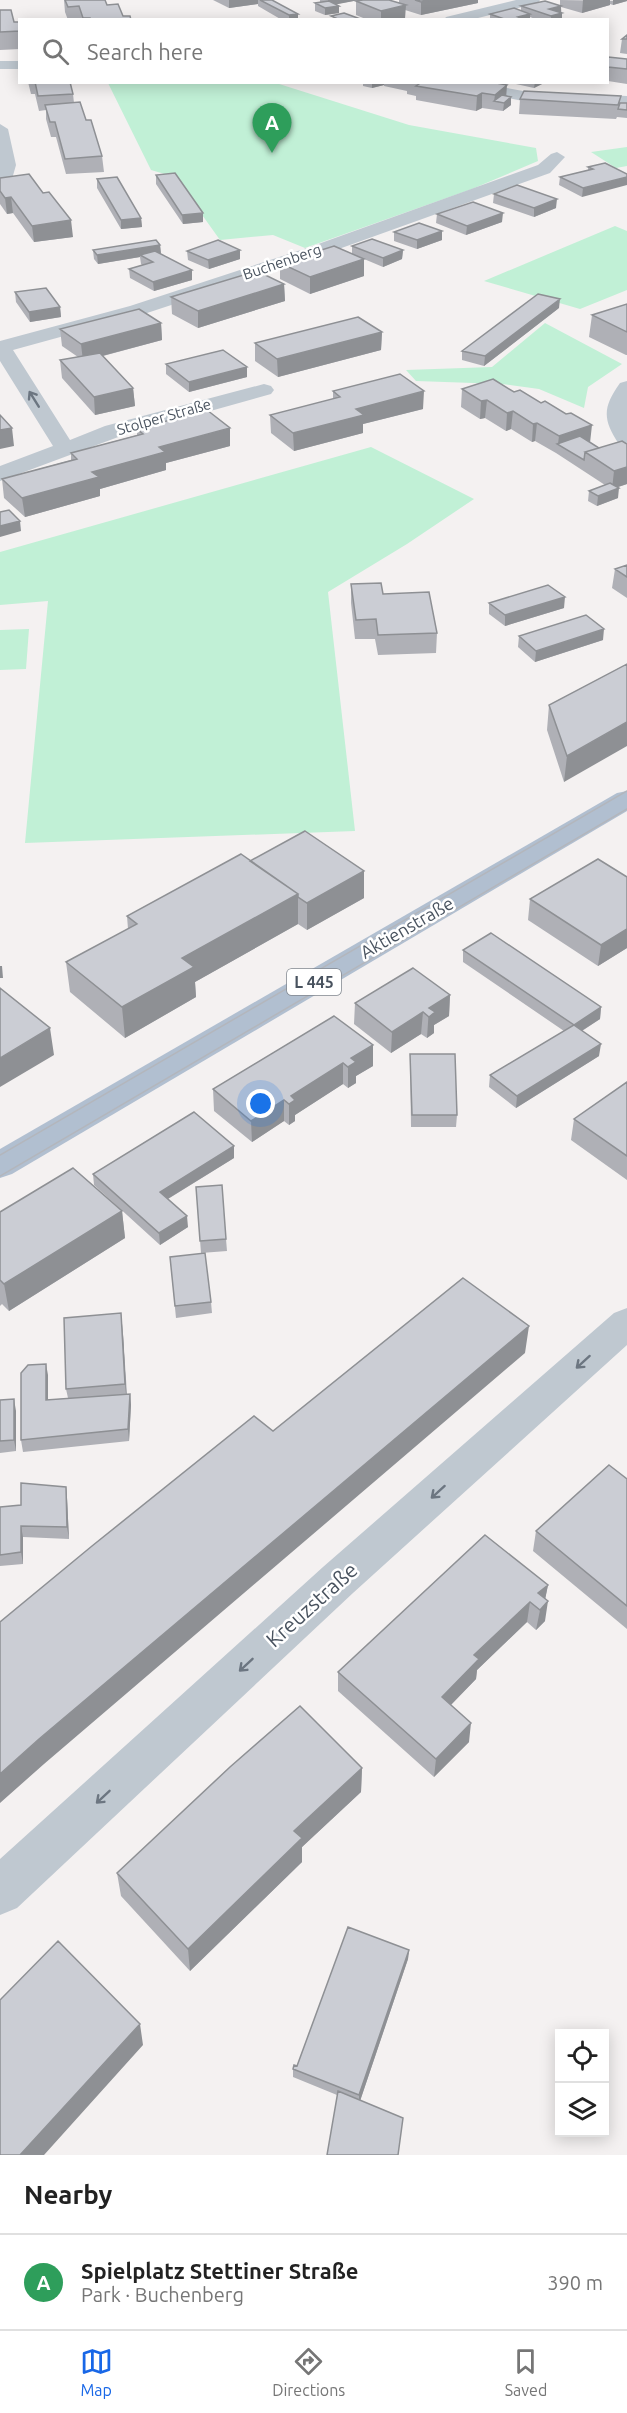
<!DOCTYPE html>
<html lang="en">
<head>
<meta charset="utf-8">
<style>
  :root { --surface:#fff; --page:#f2f2f2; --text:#222; --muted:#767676; --line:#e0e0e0; --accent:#1867e7 }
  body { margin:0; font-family:Ubuntu,sans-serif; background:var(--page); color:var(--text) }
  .controls { position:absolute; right:18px; bottom:18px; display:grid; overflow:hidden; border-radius:0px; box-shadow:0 3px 15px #0003 }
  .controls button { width:54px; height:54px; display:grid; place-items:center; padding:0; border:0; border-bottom:2px solid var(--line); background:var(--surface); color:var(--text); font:30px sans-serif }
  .you { position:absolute; left:261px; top:1104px; width:21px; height:21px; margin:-15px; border:4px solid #fff; border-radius:50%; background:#1a73e8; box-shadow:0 0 0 9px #1a73e833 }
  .badge { display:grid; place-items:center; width:39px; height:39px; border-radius:50%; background:var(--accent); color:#fff; font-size:20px; font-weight:700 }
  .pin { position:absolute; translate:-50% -50px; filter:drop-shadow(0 2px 3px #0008) }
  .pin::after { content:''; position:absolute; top:32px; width:21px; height:18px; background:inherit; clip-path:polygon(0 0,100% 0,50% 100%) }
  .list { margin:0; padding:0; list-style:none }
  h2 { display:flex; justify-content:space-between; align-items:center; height:78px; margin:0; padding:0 24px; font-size:26px }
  h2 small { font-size:20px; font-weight:400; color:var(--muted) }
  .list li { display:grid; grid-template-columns:39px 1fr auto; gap:18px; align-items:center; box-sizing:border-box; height:96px; padding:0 24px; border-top:2px solid var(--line) }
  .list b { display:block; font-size:22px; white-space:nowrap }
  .list p { margin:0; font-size:20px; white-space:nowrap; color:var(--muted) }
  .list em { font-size:20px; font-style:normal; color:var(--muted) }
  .icon { flex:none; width:33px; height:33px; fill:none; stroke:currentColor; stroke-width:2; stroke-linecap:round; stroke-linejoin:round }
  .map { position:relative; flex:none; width:627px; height:2155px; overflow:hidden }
  .search { position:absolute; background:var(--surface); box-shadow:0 3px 15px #0003; left:18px; right:18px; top:18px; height:66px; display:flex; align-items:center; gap:15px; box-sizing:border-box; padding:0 21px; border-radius:0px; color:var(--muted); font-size:22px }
  .sheet { height:174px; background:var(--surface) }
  nav { display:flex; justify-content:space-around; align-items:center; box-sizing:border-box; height:84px; border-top:2px solid var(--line); background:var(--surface); font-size:16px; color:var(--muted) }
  nav a { display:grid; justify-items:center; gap:3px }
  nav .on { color:var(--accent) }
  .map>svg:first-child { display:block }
  .green { fill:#c1f0d6 }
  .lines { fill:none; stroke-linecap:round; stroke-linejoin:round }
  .minor { fill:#bfc8d0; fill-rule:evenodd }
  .primary { fill:#b1bfd0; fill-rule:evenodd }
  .tram { stroke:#b3b6bc; stroke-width:1.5 }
  .wall { fill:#afb0b6 }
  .shaded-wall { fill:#8e9094 }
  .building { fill:#cbcdd4; stroke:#8e9094; stroke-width:1.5 }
  .oneway { stroke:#6c7681 }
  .labels { text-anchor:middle; stroke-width:5; stroke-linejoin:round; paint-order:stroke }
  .far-street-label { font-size:15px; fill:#49535f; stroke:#fff }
  .shield { fill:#fff; stroke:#80878f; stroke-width:1.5 }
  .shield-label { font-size:16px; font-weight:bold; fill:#49535f }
  .street-label { font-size:18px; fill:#49535f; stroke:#fff }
  .near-street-label { font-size:21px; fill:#49535f; stroke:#fff }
</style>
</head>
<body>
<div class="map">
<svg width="627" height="2155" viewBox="0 0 627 2155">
  <rect width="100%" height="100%" fill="#f4f1f1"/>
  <path class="green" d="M108,83H276L409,125L536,148L538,161L472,189L305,248L273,235L220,240L175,177L151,170Z
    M627,147V166L616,168L591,152Z
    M615,226L627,231V290L580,309L484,281Z
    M545,323L622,364L588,387L584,408L539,389L502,384L416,381L406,370L492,367Z
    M371,447L474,499L407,544L328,592L355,831L25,843L48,601L0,605V552Z
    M29,629L26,669L0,670V630Z"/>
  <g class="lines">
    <path class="minor" d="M516,0H540L538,3L470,20H444L446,17Z
      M0,61H20V69H0Z
      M440,82H474L523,91L627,96V106L523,101L447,86Z
      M0,124L8,129L16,165L12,179L0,184Z
      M557,152L565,157L550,173L322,255L144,314L13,350L70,440L105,426L264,384L271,386L274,390L271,394L121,436L0,481V466L53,446L0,361V341L130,306L310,247L538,165L551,154Z
      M627,381V445L619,444C602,419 603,407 620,383Z
      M627,1308V1345L353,1593L17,1908L0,1915V1859L323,1567L614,1313Z"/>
    <path class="primary" d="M627,791V811L12,1174L0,1178V1149L617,793Z"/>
    <path class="tram" d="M0,1155L627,791
      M0,1176L627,809"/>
  </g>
  <path class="wall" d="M64,0H105L107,5L123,16L131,20H68L65,12Z
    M213,0H272L298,20H282L258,6V4L229,8Z
    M320,0H359L336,4L339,6V13L325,15L315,11V3L321,2H320Z
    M399,0H478V3L421,15L405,10V19L403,20H368L356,15V1L399,3Z
    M560,0L627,1L613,5L610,4V5L582,13L561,7L562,20H538L530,17V20H490V14L521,11V6H560Z
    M0,10L14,22H20V49L0,50Z
    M627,35V54L620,53L622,39Z
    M608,57L627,59V84L608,81Z
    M28,82H70L73,94L74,103L86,120L102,156L104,172L66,174L56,137H51L46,119V110L39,111L35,94H31Z
    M363,82H491L507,96L511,105L503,111L482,108L476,111L416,100V96L407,94V91L384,86V85L372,88L363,86Z
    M507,82H546L534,88Z
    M520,99L627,103V118L617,117L616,119L519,114Z
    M605,163L582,197L559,185L560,177L588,170V167Z
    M156,175L203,222L183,224L156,184Z
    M0,178L73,237L34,242L13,213L7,214L0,204Z
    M97,179L141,218L142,227L121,229L97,188Z
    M494,194L556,208L534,217L493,203Z
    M437,214L502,222L466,235L436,223Z
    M442,231V240L417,249L394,241V232Z
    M160,245L161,254L192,280L154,291L130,278L129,269L142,265L141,264L140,257L98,264L94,259L93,250Z
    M352,246L403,250L402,259L383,267L364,259V276L310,294L280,279V263L352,254Z
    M240,250V259L209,269L188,260L187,251Z
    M284,284L285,301L198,328L172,314L171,297Z
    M15,292L60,307L61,317L30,322L16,302Z
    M627,304V355H626L589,337L592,315Z
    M559,308L484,366L462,360V351Z
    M161,323L162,340L103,356L133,388L135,406L95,415L62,378L60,360L78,357L62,346L60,329Z
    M382,332L381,350L278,377L255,361V343Z
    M166,364L247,367V377L189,392L166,374Z
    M462,389L590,442L599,448L627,444V484L618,487V498L597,506L588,501L589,491L605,485L556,453L535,441L532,442L511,429L506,431L485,418L480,419L461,407Z
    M333,391L423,409L363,424V433L294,451L271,433L270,415L333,399Z
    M137,429L230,446L166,463V470L100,489V496L25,517L4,498L2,479L71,460V453L137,435Z
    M627,565V598L612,588L615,569Z
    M351,584L383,594L437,633L436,653L378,655L375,639H355L351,603Z
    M489,603L564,608L505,626L489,614Z
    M519,636L603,640L535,662L518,647Z
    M627,664L564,782L547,730L549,705Z
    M250,861L364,898L307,930L298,924L195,982L196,997L125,1038L70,992L66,962L128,929L127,916Z
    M627,877V948L598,966L528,920L530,899Z
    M463,950L601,1007L600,1019L582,1031L599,1056L516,1108L489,1087L490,1075L564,1031L463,962Z
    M450,995L449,1016L434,1025V1033L427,1038L421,1034L391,1053L354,1024L355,1003Z
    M334,1016L373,1066L356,1076V1083L348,1088L343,1084L295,1115V1121L289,1125L284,1121L252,1142L214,1111L213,1089Z
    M410,1054L457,1115L456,1127H411Z
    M627,1082V1180L571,1140L574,1119Z
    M234,1158L168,1199L188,1227L160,1245L94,1185L93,1174Z
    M196,1187L226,1239L227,1251L201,1253Z
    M122,1211L125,1238L9,1311L2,1304L0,1306V1212Z
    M170,1257L211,1302L212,1313L176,1318Z
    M123,1334L127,1394H130L131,1405L129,1441L23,1452L21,1440L48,1375V1400L68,1398L66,1389Z
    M0,1400L16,1411V1451L0,1453Z
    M627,1479V1629L533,1551L536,1531Z
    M66,1487L67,1498L69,1539L23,1537V1564L0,1566V1507L21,1505Z
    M548,1585L545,1599V1621L536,1630L527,1622L477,1670L476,1679L451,1705L469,1742L434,1777L338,1691V1672Z
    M362,1768L361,1792L302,1847V1862L190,1971L121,1896L117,1873Z
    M409,1950L408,1959L360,2101L337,2095L293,2077V2069L297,2066Z"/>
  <path class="shaded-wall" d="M229,0H258V4L229,8Z
    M328,0H359L328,6Z
    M430,0H478V3L421,15V2Z
    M583,0H610V5L582,13Z
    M613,0H627V1L613,5Z
    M406,5L405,19L381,20V11Z
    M339,6V13L325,15V8Z
    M561,6V14L549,9Z
    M562,13V20H551V16Z
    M298,14V20H289V15Z
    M530,14V20H518V17Z
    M372,82H384V85L372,88Z
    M535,82H546L534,88Z
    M507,85L506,99L494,101L495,95Z
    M482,93V108L476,111L477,96Z
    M511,97V105L503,111L504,103Z
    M627,177V185L582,197L583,188Z
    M11,197L13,213L7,214L5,198Z
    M557,199L556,208L534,217V208Z
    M203,213V222L183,224L182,215Z
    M503,213L502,222L466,235L467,226Z
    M141,218L142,227L121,229V220Z
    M71,220L73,237L34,242L32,226Z
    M442,231V240L417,249V240Z
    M160,245L161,254L140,255V257L98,264L97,255Z
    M240,250V259L209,269L208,260Z
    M403,250L402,259L383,267V258Z
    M364,259V276L310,294V277Z
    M192,270V280L154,291L153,282Z
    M284,284L285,301L198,328V311Z
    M560,299L559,308L484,366L485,356Z
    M60,307L61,317L30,322L29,312Z
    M161,323L162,340L83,361L81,344Z
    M382,332L381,350L278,377L277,359Z
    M247,367V377L189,392V382Z
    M133,388L135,406L95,415L94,397Z
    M424,391L423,409L363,424V433L294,451L293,433L356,409Z
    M487,400L485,418L480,419L481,401Z
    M513,411L511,429L506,431L507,413Z
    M537,423L535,441L532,442L533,424Z
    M592,425L590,443L558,444L559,436Z
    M12,428L14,446L0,449V430Z
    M230,428V446L166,463V470L100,489V496L25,517L22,498L159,447Z
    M627,467V484L612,489L614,471Z
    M619,488L618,498L597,506L598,496Z
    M20,521L21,531L0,537V526Z
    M565,597L564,608L505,626V615Z
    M604,629L603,640L535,662L536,651Z
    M627,722V746L564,782L567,756Z
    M364,871V898L307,930V903Z
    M298,894V924L195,982L196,997L125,1038L122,1007L182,958Z
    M627,929V948L598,966L601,945Z
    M0,966H2L3,978H0Z
    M450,995L449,1016L434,1025V1033L427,1038L429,1008Z
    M601,1007L600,1019L572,1037L574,1025Z
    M423,1012L421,1034L391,1053L392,1032Z
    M50,1028L54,1055L0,1087V1058Z
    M601,1044L599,1056L516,1108L517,1096Z
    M373,1045V1066L356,1076V1083L348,1088V1067L351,1058Z
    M343,1063V1084L295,1115V1121L289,1125V1104L291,1096Z
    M284,1100V1121L252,1142L251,1121Z
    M234,1146V1158L161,1203L160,1192Z
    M122,1211L125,1238L9,1311L4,1284Z
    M187,1216L188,1227L160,1245L159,1233Z
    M121,1313L123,1334L127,1405L125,1384Z
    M529,1326L525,1353L44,1764L0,1803V1774L39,1739Z
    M46,1364L48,1375V1411L46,1400Z
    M130,1394L131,1405L129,1441L128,1429Z
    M14,1399L16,1411V1451L14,1440Z
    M66,1487L67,1498L69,1539L67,1527Z
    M21,1526L23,1537V1564L21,1552Z
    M548,1585L544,1605L538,1593Z
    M548,1601L545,1621L536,1630L540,1610Z
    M530,1602L527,1622L477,1670L476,1679L440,1716L442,1697L474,1655Z
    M471,1723L469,1742L434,1777L436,1759Z
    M362,1768L361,1792L302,1847V1862L190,1971L188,1949L294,1831Z
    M409,1950L408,1959L359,2104V2095Z
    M140,2024L143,2045L44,2155H20Z"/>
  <path class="building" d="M65,0H105L107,5L118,4L123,16H130L131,20H90V18H83L79,6L68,7Z
    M260,0H272L298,14L289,15Z
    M363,0H389L406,5L381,11L356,1Z
    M415,0H430L421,2Z
    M329,1L339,6L325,8L315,3Z
    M545,1L561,6L549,9L562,13L551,16L521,6Z
    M514,8L530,14L518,17L526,20H507L490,14Z
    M0,10H11L14,22H20V31L0,32Z
    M344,13L363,20H340L331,16Z
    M627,35V39H622Z
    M608,57L627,59V69L608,67Z
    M35,82H70L73,94L38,96Z
    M491,82L507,85L495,95L482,93L477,96L416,86L422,82Z
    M524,91L621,96L618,105L520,99Z
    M502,95L511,97L504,103L494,101Z
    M80,102L86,120H91L102,156L65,159L55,122H50L45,105Z
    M620,103H627V110L618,109Z
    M605,163L627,174V177L583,188L560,177L593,169L588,167Z
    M175,173L203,213L182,215L156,175Z
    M29,174L43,193L49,192L71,220L32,226L11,197L5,198L0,191V178Z
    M117,177L141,218L121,220L97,179Z
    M517,185L557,199L534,208L494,194Z
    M473,202L503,213L467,226L437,214Z
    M419,223L442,231L417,240L394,232Z
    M372,239L403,250L383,258L352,246Z
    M156,240L160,245L97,255L93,250Z
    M218,240L240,250L208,260L187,251Z
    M334,246L364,259L310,277L280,263Z
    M155,251L192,270L153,282L129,269L153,262L140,255Z
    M257,271L284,284L198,311L171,297Z
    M46,288L60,307L29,312L15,292Z
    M538,294L560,299L485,356L462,351Z
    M627,304V332L592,315Z
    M139,309L161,323L81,344L60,329Z
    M358,317L382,332L277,359L255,343Z
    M223,350L247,367L189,382L166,364Z
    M100,353L133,388L94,397L60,360Z
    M400,374L424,391L356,409L364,415L293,433L270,415L340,397L333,391Z
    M493,379L514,392L520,390L541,403L545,401L566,414L571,413L592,425L559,436L537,423L533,424L513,411L507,413L487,400L481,401L462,389Z
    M207,410L230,428L159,447L165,452L92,472L99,477L22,498L2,479L77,459L71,453L143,434L137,429Z
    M0,415L12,428L0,430Z
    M580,436L599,448L585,452L584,460L557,444Z
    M622,441L627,444V467L614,471L585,452Z
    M610,483L619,488L598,496L589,491Z
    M9,510L20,521L0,526V512Z
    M627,565V577L615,569Z
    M381,583L383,594L429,592L437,633L378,635L376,619L356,620L351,584Z
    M548,585L565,597L505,615L489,603Z
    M586,615L604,629L536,651L519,636Z
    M627,664V722L567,756L549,705Z
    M305,831L364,871L307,903L298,897V894L250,861Z
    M241,854L298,894L182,958L194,967L122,1007L66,962L137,924L127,916Z
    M598,859L627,877V929L601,945L530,899Z
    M491,933L601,1007L574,1025L601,1044L517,1096L490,1075L574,1025L463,950Z
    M413,968L450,995L429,1008L435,1012L429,1017L423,1012L392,1032L355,1003Z
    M0,988L50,1028L0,1058Z
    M334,1016L373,1045L351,1058L356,1062L348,1067L343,1063L291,1096L295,1100L289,1104L284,1100L251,1121L213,1089Z
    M410,1054H455L457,1115H412Z
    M627,1082V1156L574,1119Z
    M194,1112L234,1146L160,1192L187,1216L159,1233L93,1174Z
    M73,1168L122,1211L4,1284L0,1280V1212Z
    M222,1185L226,1239L200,1241L196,1187Z
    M205,1253L211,1302L175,1306L170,1257Z
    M463,1278L529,1326L39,1739L0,1774V1622L92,1546L254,1416L273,1431Z
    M121,1313L125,1384L66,1389L64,1318Z
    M46,1364V1400L130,1394L128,1429L21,1440V1373L28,1365Z
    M14,1399V1440L0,1441V1400Z
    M609,1465L627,1479V1606L536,1531Z
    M21,1483L66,1487L67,1527L21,1526V1552L0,1555V1507L21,1505Z
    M485,1535L548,1585L538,1593L548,1601L540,1610L530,1602L474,1655L479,1659L442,1697L471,1723L436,1759L338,1672Z
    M300,1706L362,1768L294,1831L302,1838L188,1949L117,1873L230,1767Z
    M348,1927L409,1950L359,2095L293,2069L294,2065L297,2066Z
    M58,1941L140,2024L20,2155H0V2000Z
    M338,2091L403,2118L398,2155H327Z"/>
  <defs><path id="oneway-shaft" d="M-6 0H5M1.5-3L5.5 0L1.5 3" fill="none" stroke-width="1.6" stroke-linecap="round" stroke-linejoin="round" transform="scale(1.5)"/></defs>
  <g class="oneway">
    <use href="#oneway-shaft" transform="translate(34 399) rotate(-122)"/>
    <use href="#oneway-shaft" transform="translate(583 1362) rotate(138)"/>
    <use href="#oneway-shaft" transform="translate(438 1492) rotate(138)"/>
    <use href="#oneway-shaft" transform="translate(246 1665) rotate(137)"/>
    <use href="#oneway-shaft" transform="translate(103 1797) rotate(137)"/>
  </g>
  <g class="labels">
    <g class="far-street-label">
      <text transform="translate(282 262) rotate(-19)" y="5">Buchenberg</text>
      <text transform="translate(164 417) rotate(-16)" y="5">Stolper Straße</text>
    </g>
    <rect class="shield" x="287" y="969" width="54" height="26" rx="4.5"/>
    <g class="shield-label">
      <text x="314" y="988">L 445</text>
    </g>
    <g class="street-label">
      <text transform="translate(407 928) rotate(-30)" y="6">Aktienstraße</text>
    </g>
    <g class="near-street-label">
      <text transform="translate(312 1605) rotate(-42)" y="7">Kreuzstraße</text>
    </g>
  </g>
</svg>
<div class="controls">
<button><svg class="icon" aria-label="locate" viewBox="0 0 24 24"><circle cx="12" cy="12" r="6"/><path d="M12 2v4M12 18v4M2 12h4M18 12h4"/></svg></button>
<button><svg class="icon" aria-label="layers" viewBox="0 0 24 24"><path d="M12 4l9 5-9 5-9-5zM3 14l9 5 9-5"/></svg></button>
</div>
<div class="you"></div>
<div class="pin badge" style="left:272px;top:153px;background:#2e9e5b">A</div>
<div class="search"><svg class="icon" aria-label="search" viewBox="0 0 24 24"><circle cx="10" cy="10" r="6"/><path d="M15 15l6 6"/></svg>Search here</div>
</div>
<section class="sheet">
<h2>Nearby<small></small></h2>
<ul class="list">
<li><span class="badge" style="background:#2e9e5b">A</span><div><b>Spielplatz Stettiner Straße</b><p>Park · Buchenberg</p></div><em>390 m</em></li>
</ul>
</section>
<nav>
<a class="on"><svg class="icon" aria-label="map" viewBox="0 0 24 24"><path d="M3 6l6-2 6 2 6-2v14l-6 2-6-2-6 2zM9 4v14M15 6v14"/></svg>Map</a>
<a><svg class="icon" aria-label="directions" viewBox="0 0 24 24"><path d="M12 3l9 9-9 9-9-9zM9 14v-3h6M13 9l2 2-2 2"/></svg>Directions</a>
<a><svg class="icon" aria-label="saved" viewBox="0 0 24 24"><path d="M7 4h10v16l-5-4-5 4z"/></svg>Saved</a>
</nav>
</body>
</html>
